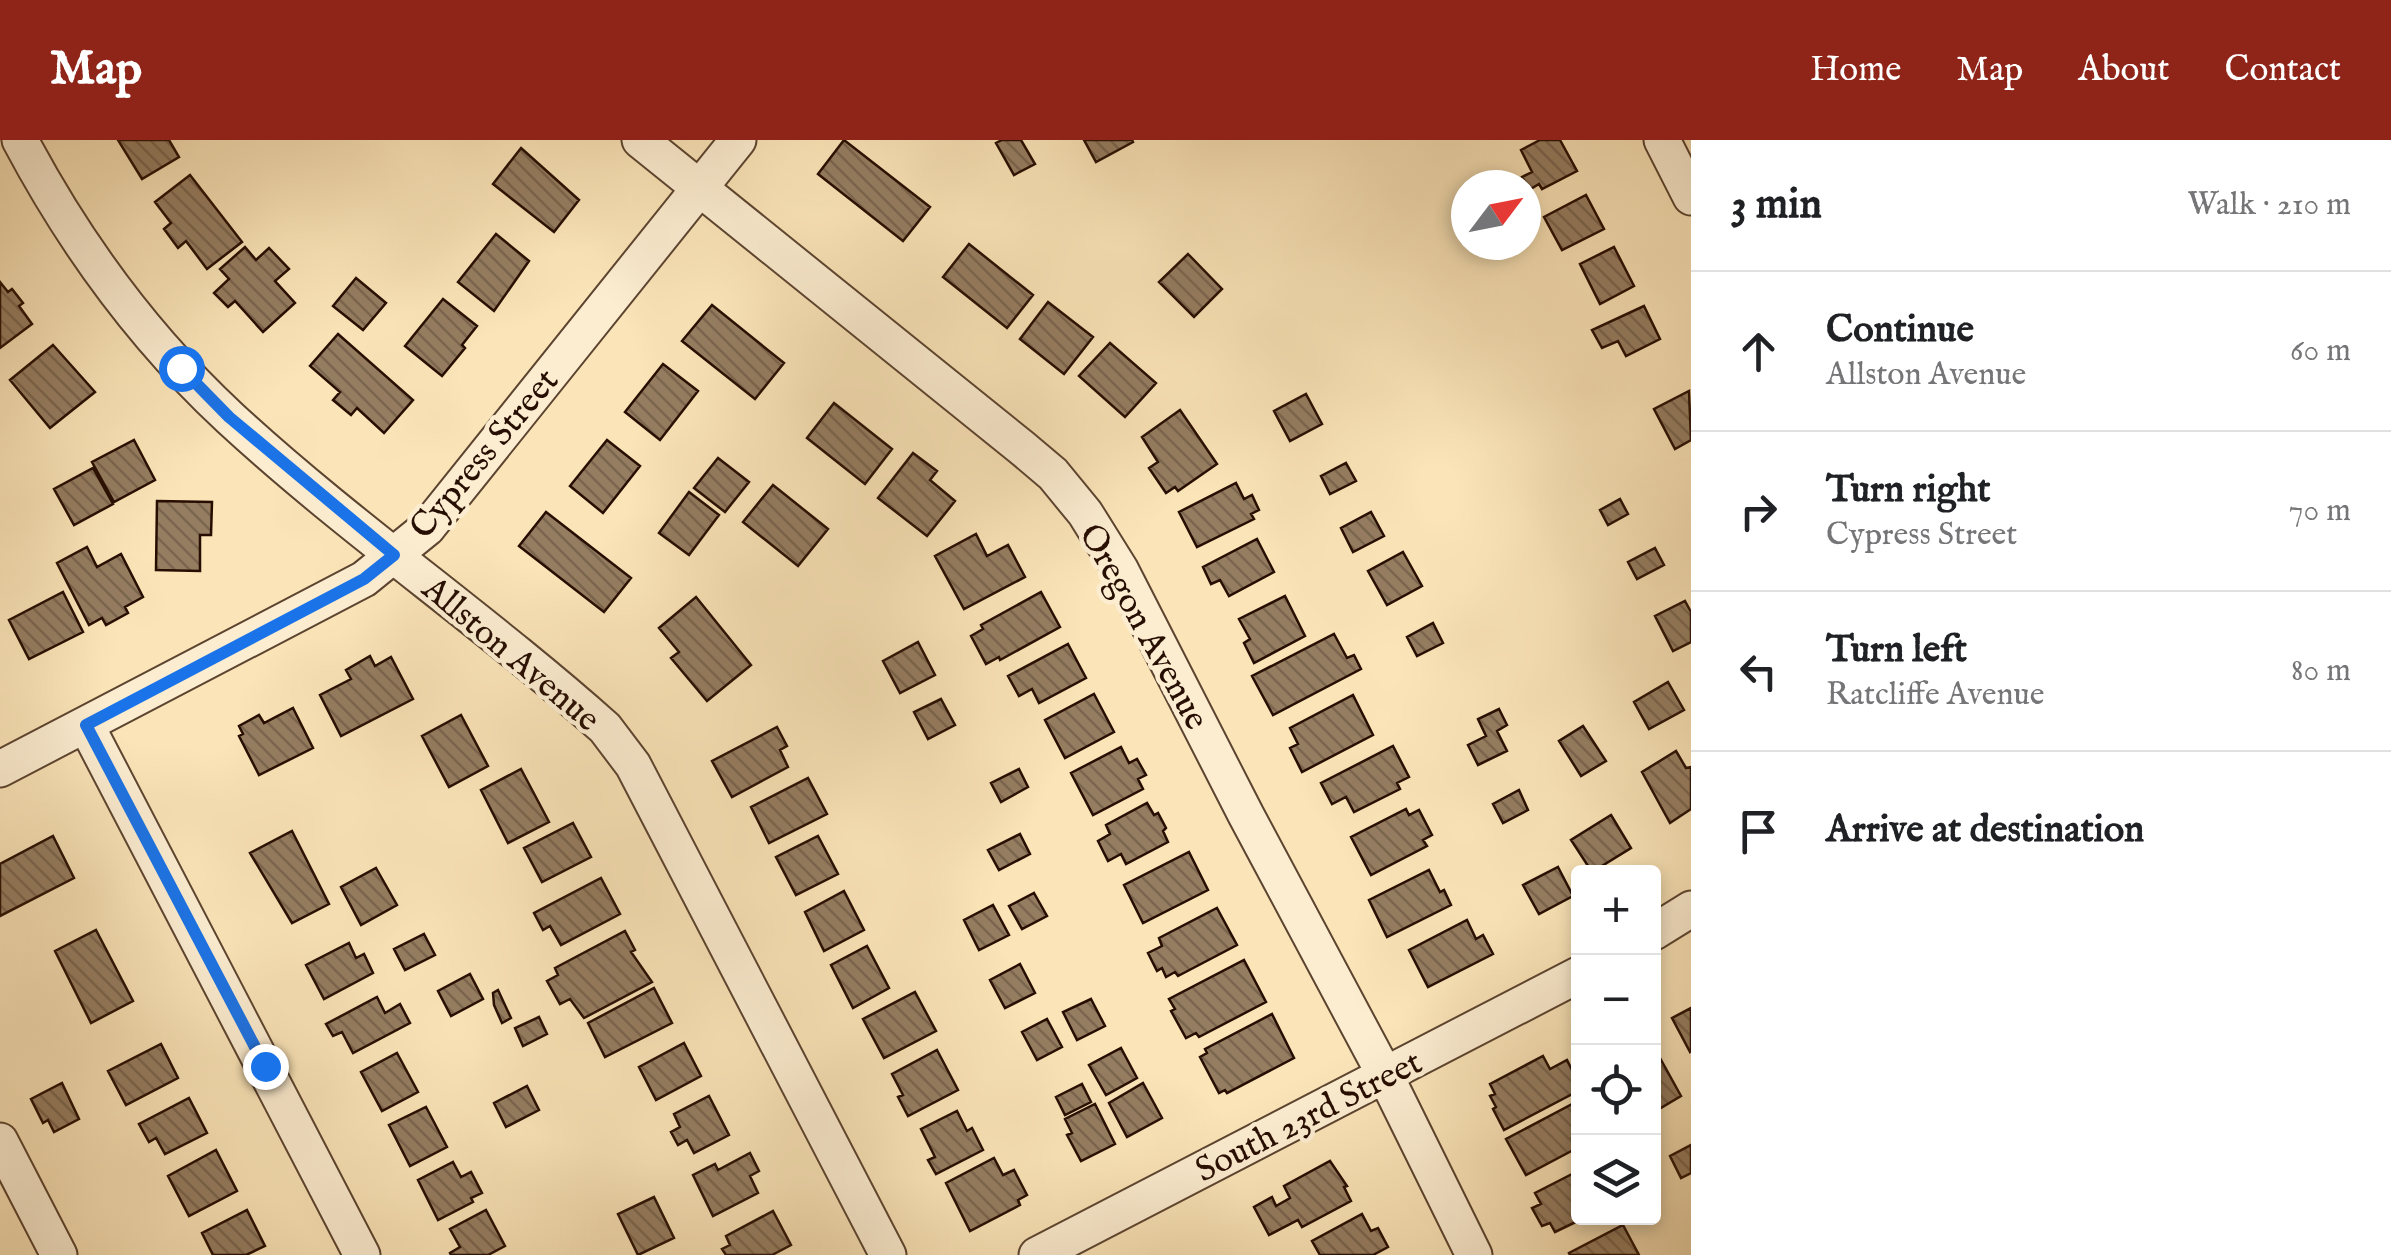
<!DOCTYPE html>
<html lang="en">
<head>
<meta charset="utf-8">
<style>
  :root { --surface:#fff; --page:#f6f6f6; --text:#202124; --muted:#757577; --line:#e0e0e0; --accent:#8f2418 }
  body { margin:0; font-family:"IM FELL English",serif; background:var(--page); color:var(--text) }
  .controls { position:absolute; right:30px; bottom:30px; display:grid; overflow:hidden; border-radius:10px; box-shadow:0 5px 15px #0003 }
  .controls button { width:90px; height:90px; display:grid; place-items:center; padding:0; border:0; border-bottom:2px solid var(--line); background:var(--surface); color:var(--text); font:50px sans-serif }
  .compass { position:absolute; left:1451px; top:30px; width:90px; height:90px; border-radius:50%; background:var(--surface); box-shadow:0 5px 15px #0003; rotate:58deg }
  .stop { position:absolute; width:30px; height:30px; margin:-22px; border:8px solid #1a73e8; border-radius:50%; background:#fff }
  .stop.end { background:#1a73e8; border-color:#fff; box-shadow:0 2px 10px #0008 }
  .list { margin:0; padding:0; list-style:none }
  h2 { display:flex; justify-content:space-between; align-items:center; height:130px; margin:0; padding:0 40px; font-size:42px }
  h2 small { font-size:32px; font-weight:400; color:var(--muted) }
  .list li { display:grid; grid-template-columns:65px 1fr auto; gap:30px; align-items:center; box-sizing:border-box; height:160px; padding:0 40px; border-top:2px solid var(--line) }
  .list b { display:block; font-size:38px; white-space:nowrap }
  .list p { margin:0; font-size:32px; white-space:nowrap; color:var(--muted) }
  .list em { font-size:32px; font-style:normal; color:var(--muted) }
  .icon { flex:none; width:55px; height:55px; fill:none; stroke:currentColor; stroke-width:2; stroke-linecap:round; stroke-linejoin:round }
  .map { position:relative; flex:none; width:1691px; height:1115px; overflow:hidden }
  header { display:flex; align-items:center; gap:60px; box-sizing:border-box; height:140px; padding:0 50px; background:var(--accent); color:#fff }
  header strong { font-size:48px }
  nav { display:flex; gap:55px; margin-inline-start:auto; font-size:35px }
  main { display:flex }
  aside { flex:1; background:var(--surface) }
  .map>svg:first-child { display:block }
  .building { fill:url(#building-back-hatch); stroke:#270e02; stroke-width:2.5 }
  .lines { fill:none; stroke-linecap:round; stroke-linejoin:round }
  .minor-casing { stroke:#5c4430; stroke-width:39 }
  .minor { stroke:#fcedd1; stroke-width:35 }
  .route { stroke:#1a73e8; stroke-width:12 }
  .labels { text-anchor:middle; stroke-width:9; stroke-linejoin:round; paint-order:stroke }
  .street-label { font-size:35px; fill:#270e02; stroke:#fcedd1 }
</style>
</head>
<body>
<header>
<strong>Map</strong>
<nav><a>Home</a><a>Map</a><a>About</a><a>Contact</a></nav>
</header>
<main>
<div class="map">
<svg width="1691" height="1115" viewBox="0 0 1691 1115">
  <defs>
    <pattern id="building-back-hatch" width="6" height="6" patternUnits="userSpaceOnUse" patternTransform="scale(2.5)"><rect width="6" height="6" fill="#957d61"/><path d="M-1 5l2 2M0 0l6 6M5-1l2 2" fill="none" stroke="#7a654e"/></pattern>
  </defs>
  <rect width="100%" height="100%" fill="#fae4b8"/>
  <filter id="stains"><feTurbulence type="fractalNoise" baseFrequency=".002" numOctaves="4"/><feColorMatrix values="0 0 0 0 .2 0 0 0 0 .09 0 0 0 0 .02 0 0 0 .5 -.17"/></filter>
  <radialGradient id="worn" r=".72"><stop offset=".6" stop-color="#630" stop-opacity="0"/><stop offset="1" stop-color="#630" stop-opacity=".3"/></radialGradient>
  <path class="building" d="M118,0H169L179,17L142,39Z
    M844,0L930,67L903,101L818,34Z
    M1002,0H1021L1035,24L1014,35L996,3Z
    M1084,0H1132L1133,2L1096,22Z
    M1540,0H1560L1577,31L1542,49L1539,44L1529,50L1522,37L1532,32L1521,10Z
    M521,8L579,60L554,92L493,44Z
    M190,35L242,102L207,129L186,101L178,108L164,89L171,83L155,62Z
    M1586,55L1604,89L1562,110L1544,77Z
    M496,94L529,121L494,171L458,142Z
    M969,104L1033,155L1007,188L943,137Z
    M245,107L256,120L269,108L289,129L275,141L295,163L263,192L235,161L228,167L214,153L229,139L220,129Z
    M1614,107L1634,146L1600,164L1580,124Z
    M1188,114L1222,149L1194,177L1159,142Z
    M356,138L386,163L363,190L333,166Z
    M0,142L8,152L12,149L23,163L19,166L32,184L0,208Z
    M443,159L477,186L462,205L465,208L442,236L405,206Z
    M1048,162L1093,197L1064,234L1020,199Z
    M712,165L784,223L755,259L682,201Z
    M1644,166L1660,199L1626,216L1618,201L1602,208L1592,190Z
    M338,194L413,260L384,293L357,268L351,275L333,260L340,252L310,226Z
    M1110,203L1156,243L1125,277L1079,236Z
    M53,205L95,252L50,288L10,240Z
    M663,224L698,251L660,300L625,272Z
    M1689,251L1691,300L1675,309L1654,269Z
    M1306,254L1322,284L1290,301L1274,271Z
    M834,263L892,309L865,344L807,298Z
    M1180,270L1217,324L1178,351L1175,347L1166,353L1149,328L1158,322L1142,297Z
    M134,300L155,340L114,362L92,322Z
    M607,300L640,326L603,373L570,346Z
    M913,313L937,331L930,340L955,361L927,396L878,358Z
    M718,318L749,342L725,372L694,348Z
    M1346,323L1356,341L1330,354L1321,336Z
    M93,328L113,364L74,385L54,349Z
    M1236,343L1244,359L1252,355L1259,370L1251,374L1254,379L1197,407L1179,372Z
    M773,345L828,389L798,426L743,382Z
    M689,352L719,375L689,415L659,393Z
    M1620,359L1628,374L1608,385L1600,370Z
    M157,361L212,362L211,395H200V431L156,430Z
    M546,372L631,438L604,472L519,406Z
    M1371,372L1384,396L1353,412L1341,388Z
    M976,394L987,416L1008,405L1025,437L964,469L935,416Z
    M1257,399L1274,432L1229,456L1220,440L1211,444L1203,427Z
    M87,407L97,427L121,414L143,457L125,467L128,473L106,485L102,478L89,485L57,423Z
    M1655,408L1664,425L1637,439L1628,422Z
    M1403,412L1422,446L1387,465L1368,431Z
    M63,452L83,492L29,519L9,480Z
    M1041,452L1060,487L1000,520L999,517L986,524L971,496L983,489L981,485Z
    M1285,456L1305,496L1254,523L1244,503L1250,499L1239,479Z
    M696,457L751,525L707,561L671,518L679,512L659,488Z
    M1685,461L1691,472V502L1673,511L1655,476Z
    M1433,483L1443,503L1417,516L1407,497Z
    M1334,494L1347,518L1354,515L1361,529L1273,575L1252,536Z
    M918,502L935,535L900,553L883,521Z
    M1068,504L1086,538L1039,563L1032,549L1019,556L1008,536Z
    M370,516L375,526L391,517L413,559L341,596L320,555L351,539L346,530Z
    M1668,542L1684,570L1649,589L1634,562Z
    M1094,554L1114,592L1065,618L1045,580Z
    M1353,555L1373,595L1302,632L1290,608L1298,604L1290,588Z
    M941,559L955,585L928,599L914,572Z
    M293,568L313,608L259,635L239,596L243,594L239,586L259,575L264,583Z
    M1499,569L1507,585L1497,591L1507,611L1478,625L1468,605L1486,596L1478,579Z
    M461,575L488,626L449,647L422,596Z
    M1583,586L1606,621L1581,636L1559,601Z
    M777,587L787,606L780,610L788,627L732,657L712,621Z
    M1393,606L1409,637L1397,643L1400,649L1354,672L1346,657L1332,664L1321,643Z
    M1121,607L1129,623L1137,619L1146,635L1138,639L1143,649L1093,675L1071,633Z
    M1676,611L1686,628L1691,627V669L1670,683L1642,632Z
    M521,629L549,682L508,703L481,650Z
    M1019,629L1028,647L1001,662L991,643Z
    M808,638L827,674L769,703L751,667Z
    M1519,650L1528,670L1503,683L1493,664Z
    M1147,663L1154,675L1158,673L1166,688L1163,691L1168,702L1126,724L1121,714L1108,721L1098,701L1110,694L1106,685Z
    M1406,669L1409,675L1419,670L1432,695L1423,700L1427,706L1371,735L1351,697Z
    M1611,675L1631,708L1592,732L1571,700Z
    M573,683L591,717L542,742L524,708Z
    M292,691L329,764L292,783L250,713Z
    M1020,694L1030,714L999,730L988,710Z
    M53,696L74,738L0,776V724Z
    M818,696L838,734L796,755L776,717Z
    M1189,712L1208,750L1143,783L1124,745Z
    M1558,727L1573,756L1539,774L1523,745Z
    M376,728L397,765L361,785L341,747Z
    M1429,730L1440,752L1444,750L1451,765L1387,797L1369,760Z
    M601,738L620,774L561,805L550,786L543,790L534,773Z
    M844,751L864,790L824,811L805,772Z
    M1034,753L1047,776L1022,789L1009,766Z
    M993,765L1009,795L979,810L964,780Z
    M1217,768L1237,805L1178,836L1175,832L1166,837L1162,828L1157,831L1148,813L1162,806L1159,798Z
    M1467,780L1476,799L1483,795L1493,814L1428,847L1409,810Z
    M96,790L133,861L91,883L55,811Z
    M625,791L635,810L631,812L652,842L584,878L570,859L560,864L547,841L558,835L555,828Z
    M424,794L435,815L405,830L394,809Z
    M349,803L356,818L364,814L373,833L324,859L306,825Z
    M867,806L889,848L853,868L831,825Z
    M1244,820L1266,862L1199,897L1196,893L1186,898L1171,871L1175,869L1169,859Z
    M1020,824L1035,853L1005,868L990,840Z
    M470,834L483,859L451,876L438,851Z
    M654,848L672,883L605,917L588,883Z
    M498,850L511,878L502,883L494,865L493,853Z
    M915,852L936,891L884,918L863,879Z
    M377,857L385,873L400,864L410,883L353,913L342,892L333,896L326,884Z
    M1091,859L1105,886L1077,900L1063,872Z
    M1691,868V911L1690,912L1672,878Z
    M1272,874L1294,918L1227,953L1225,950L1219,953L1200,917L1207,913L1205,909Z
    M539,877L547,894L523,906L515,888Z
    M1047,879L1062,907L1037,920L1022,892Z
    M684,903L701,936L656,960L639,927Z
    M161,904L178,938L126,965L108,931Z
    M1121,908L1137,938L1106,955L1089,925Z
    M937,910L958,950L908,976L898,957L903,955L892,934Z
    M397,913L418,952L382,971L361,932Z
    M1543,916L1550,929L1567,920L1578,942V951L1504,990L1493,969L1496,967L1490,956L1495,954L1490,944Z
    M1660,918L1681,956L1654,972V922Z
    M62,943L79,979L54,992L48,980L43,983L31,959Z
    M1143,943L1162,978L1127,997L1109,963Z
    M1082,944L1091,962L1065,975L1056,957Z
    M527,946L539,970L506,987L494,963Z
    M709,956L729,995L694,1013L687,1000L678,1005L671,992L680,987L674,974Z
    M189,958L207,993L165,1014L156,998L149,1002L139,984Z
    M1576,962L1578,995L1572,998L1577,1008L1526,1035L1506,999Z
    M1095,964L1115,1004L1081,1021L1067,995L1072,993L1065,979Z
    M426,967L447,1007L410,1026L389,985Z
    M957,971L967,991L972,988L983,1010L936,1034L928,1020L935,1017L921,989Z
    M1691,1005V1033L1681,1038L1670,1016Z
    M216,1010L237,1051L189,1076L168,1036Z
    M750,1013L759,1031L750,1036L758,1053L713,1076L693,1035L715,1024L718,1030Z
    M994,1018L1003,1035L1014,1030L1027,1055L1018,1060L1020,1065L970,1091L946,1043Z
    M1330,1021L1347,1046L1344,1047L1351,1061L1302,1087L1298,1080L1269,1095L1254,1067L1272,1057L1276,1066L1290,1058L1284,1046Z
    M453,1022L461,1037L471,1032L482,1053L471,1058L473,1062L438,1080L418,1040Z
    M1578,1031V1078H1584L1555,1092L1550,1083L1542,1086L1532,1068L1541,1064L1535,1053Z
    M654,1057L674,1098L638,1115L618,1074Z
    M247,1070L265,1106L246,1115H213L202,1093Z
    M486,1070L505,1106L488,1115H451L450,1113L460,1107L450,1089Z
    M773,1071L791,1105L772,1115H726L722,1109L730,1105L726,1096Z
    M1362,1074L1371,1091L1378,1088L1388,1107L1373,1115H1320L1312,1101Z
    M1623,1085L1639,1115H1570L1569,1113Z"/>
  <g class="lines">
    <g class="minor-casing">
      <path id="minor" d="M20,0C74,102 145,199 230,278C349,388 484,480 605,588L633,625L888,1115
        M640,0L1021,307L1053,334L1085,373L1120,429L1246,675L1386,937L1474,1115
        M1662,0L1691,57
        M86,585L362,1115
        M0,629L364,439L427,388L738,0
        M1654,792L1691,769
        M0,1001L59,1115
        M1037,1115L1578,835"/>
    </g>
    <use href="#minor" class="minor"/>
  </g>
  <g class="lines">
    <path class="route" d="M181,228L229,277L394,415L364,439L86,585L265,926"/>
  </g>
  <g class="labels">
    <g class="street-label">
      <text transform="translate(483 313) rotate(-50)" y="12">Cypress Street</text>
      <text transform="translate(1145 486) rotate(61)" y="12">Oregon Avenue</text>
      <text transform="translate(512 513) rotate(40)" y="12">Allston Avenue</text>
      <text transform="translate(1308 975) rotate(-27)" y="12">South 23rd Street</text>
    </g>
  </g>
  <rect width="100%" height="100%" filter="url(#stains)"/>
  <rect width="100%" height="100%" fill="url(#worn)"/>
</svg>
<div class="controls">
<button>+</button>
<button>−</button>
<button><svg class="icon" aria-label="locate" viewBox="0 0 24 24"><circle cx="12" cy="12" r="6"/><path d="M12 2v4M12 18v4M2 12h4M18 12h4"/></svg></button>
<button><svg class="icon" aria-label="layers" viewBox="0 0 24 24"><path d="M12 4l9 5-9 5-9-5zM3 14l9 5 9-5"/></svg></button>
</div>
<svg class="compass" viewBox="-18 -18 36 36"><path d="M0-13l5 13h-10z" fill="#e53935"/><path d="M0 13l5-13h-10z" fill="#757577"/></svg>
<div class="stop" style="left:181px;top:228px"></div>
<div class="stop end" style="left:265px;top:926px"></div>
</div>
<aside>
<h2>3 min<small>Walk · 210 m</small></h2>
<ul class="list">
<li><svg class="icon" aria-label="ahead" viewBox="0 0 24 24"><path d="M12 20V5M6 11l6-6 6 6"/></svg><div><b>Continue</b><p>Allston Avenue</p></div><em>60 m</em></li>
<li><svg class="icon" aria-label="right" viewBox="0 0 24 24"><path d="M7 20v-9h11M14 6l5 5-5 5"/></svg><div><b>Turn right</b><p>Cypress Street</p></div><em>70 m</em></li>
<li><svg class="icon" aria-label="left" viewBox="0 0 24 24"><path d="M17 20v-9H6M10 6l-5 5 5 5"/></svg><div><b>Turn left</b><p>Ratcliffe Avenue</p></div><em>80 m</em></li>
<li><svg class="icon" aria-label="arrive" viewBox="0 0 24 24"><path d="M6 21V4h12l-3 4 3 4H6"/></svg><div><b>Arrive at destination</b></div></li>
</ul>
</aside>
</main>
</body>
</html>
